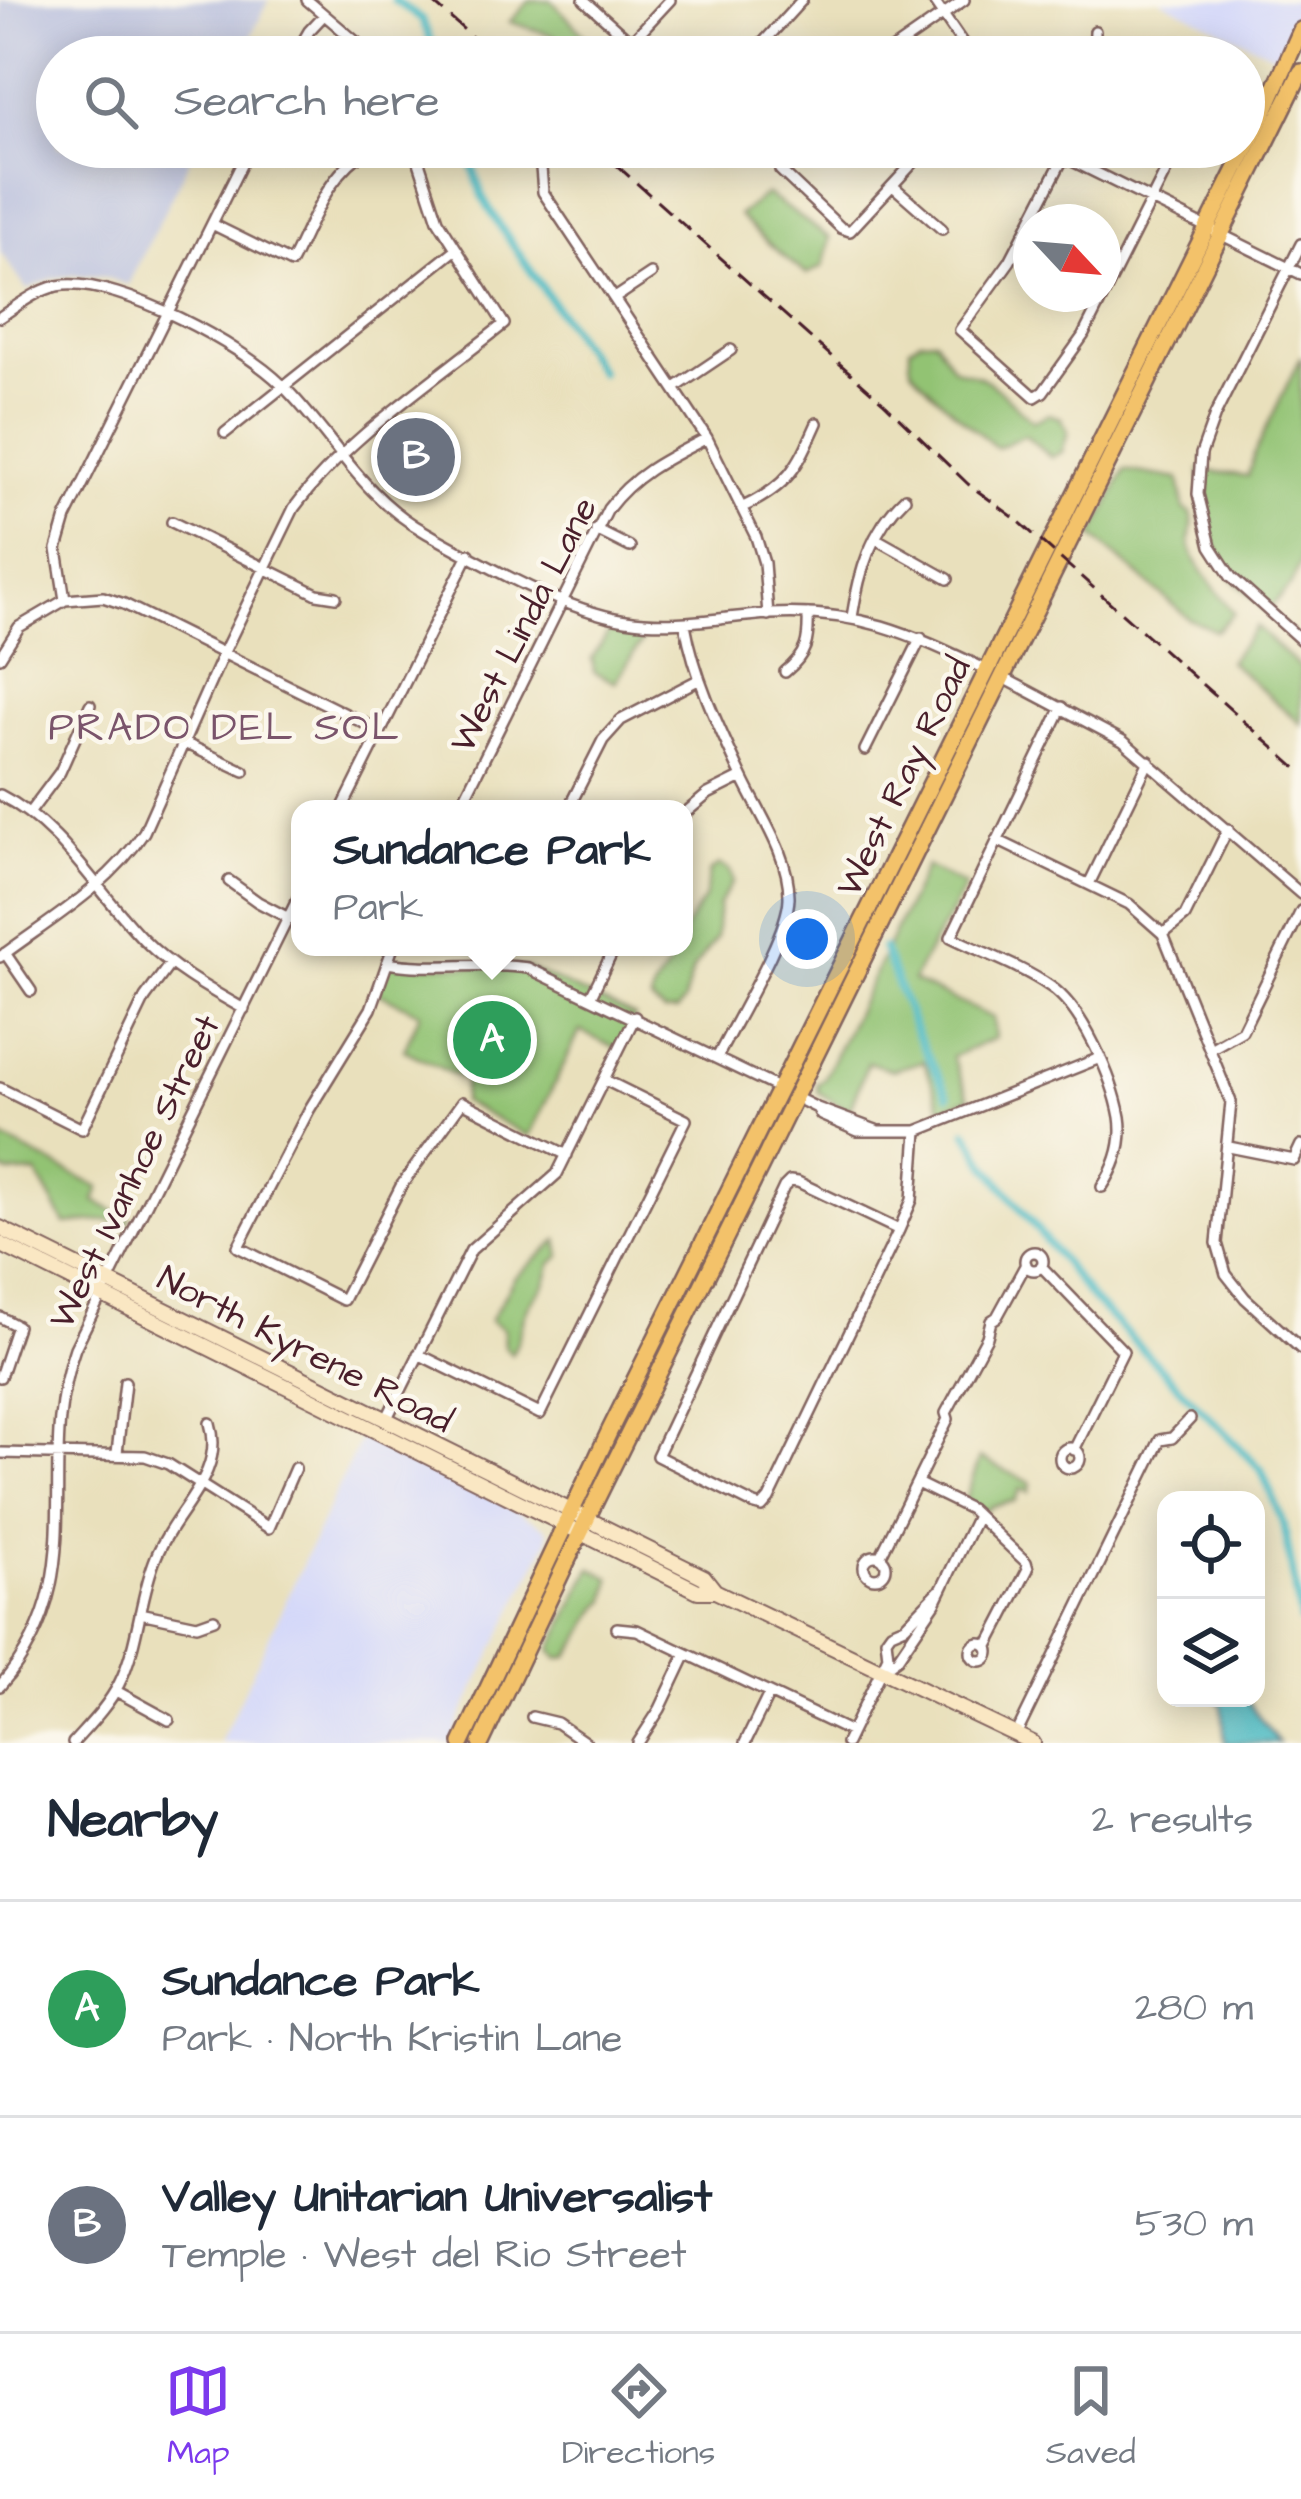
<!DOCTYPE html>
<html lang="en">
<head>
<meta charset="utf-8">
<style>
  :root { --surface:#fff; --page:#f6f6f7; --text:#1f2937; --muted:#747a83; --line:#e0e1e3; --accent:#7c3aed }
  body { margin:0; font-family:"Architects Daughter",sans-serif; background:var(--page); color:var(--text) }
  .controls { position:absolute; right:36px; bottom:36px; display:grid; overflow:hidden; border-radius:24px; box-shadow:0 6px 30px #0003 }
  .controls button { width:108px; height:108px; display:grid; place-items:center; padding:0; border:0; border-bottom:3px solid var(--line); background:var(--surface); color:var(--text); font:60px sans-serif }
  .compass { position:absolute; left:1013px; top:204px; width:108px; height:108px; border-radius:50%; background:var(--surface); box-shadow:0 6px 30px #0003; rotate:116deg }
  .you { position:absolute; left:807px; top:939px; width:42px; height:42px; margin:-30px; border:9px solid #fff; border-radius:50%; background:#1a73e8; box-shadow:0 0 0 18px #1a73e833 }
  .badge { display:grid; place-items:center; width:78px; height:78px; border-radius:50%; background:var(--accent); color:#fff; font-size:39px; font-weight:700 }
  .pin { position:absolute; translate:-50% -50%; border:6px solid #fff; box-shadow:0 3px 12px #0006 }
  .popup { position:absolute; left:291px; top:800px; width:402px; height:156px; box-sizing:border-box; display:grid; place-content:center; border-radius:24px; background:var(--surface); filter:drop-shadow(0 3px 9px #0005); font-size:39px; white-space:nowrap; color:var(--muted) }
  .popup b { font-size:45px; color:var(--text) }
  .popup::after { content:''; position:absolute; left:50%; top:100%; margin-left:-24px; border:24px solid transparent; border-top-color:var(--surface) }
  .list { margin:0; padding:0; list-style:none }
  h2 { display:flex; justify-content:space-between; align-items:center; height:156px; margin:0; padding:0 48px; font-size:51px }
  h2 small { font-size:39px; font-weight:400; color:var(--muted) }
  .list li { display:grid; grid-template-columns:78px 1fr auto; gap:36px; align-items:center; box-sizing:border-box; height:216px; padding:0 48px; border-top:3px solid var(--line) }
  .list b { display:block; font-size:45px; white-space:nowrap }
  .list p { margin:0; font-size:39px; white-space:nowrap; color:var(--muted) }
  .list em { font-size:39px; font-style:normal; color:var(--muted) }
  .icon { flex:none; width:66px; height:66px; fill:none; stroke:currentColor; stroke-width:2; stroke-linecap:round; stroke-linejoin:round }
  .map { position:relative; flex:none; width:1301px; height:1743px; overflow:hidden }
  .search { position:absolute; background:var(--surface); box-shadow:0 6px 30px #0003; left:36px; right:36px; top:36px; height:132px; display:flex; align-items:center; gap:30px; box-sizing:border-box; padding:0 42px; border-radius:66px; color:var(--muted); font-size:45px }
  .sheet { height:588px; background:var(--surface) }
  nav { display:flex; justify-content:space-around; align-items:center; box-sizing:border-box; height:168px; border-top:3px solid var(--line); background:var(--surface); font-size:33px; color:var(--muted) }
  nav a { display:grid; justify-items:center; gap:6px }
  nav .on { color:var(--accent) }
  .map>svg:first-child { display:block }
  .built { fill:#d4d8f9 }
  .industrial { fill:#bdc3de }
  .green { fill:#92c373; stroke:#6e714f; stroke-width:3 }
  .water { fill:#4bbac2; stroke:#4a6c76; stroke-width:3 }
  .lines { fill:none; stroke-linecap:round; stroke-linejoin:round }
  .canal { stroke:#4bbac2; stroke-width:8 }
  .street-casing { stroke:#82635e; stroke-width:14 }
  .secondary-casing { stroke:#82635e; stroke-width:18 }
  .primary-casing { stroke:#82635e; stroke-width:20 }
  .street { stroke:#fff; stroke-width:9 }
  .secondary { stroke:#fae7c3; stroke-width:14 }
  .primary { stroke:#f3c26a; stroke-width:15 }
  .rail { stroke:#4a1f2b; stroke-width:3; stroke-dasharray:18 9; stroke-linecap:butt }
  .labels { text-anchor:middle; stroke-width:9; stroke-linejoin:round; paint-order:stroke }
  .street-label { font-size:36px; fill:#4a1f2b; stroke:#fbf7ec }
  .neighbourhood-label { font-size:39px; letter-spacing:3px; fill:#7a546b; stroke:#fbf7ec }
</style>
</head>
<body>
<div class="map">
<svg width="1301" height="1743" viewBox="0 0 1301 1743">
  <rect width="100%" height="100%" fill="#fbf7ec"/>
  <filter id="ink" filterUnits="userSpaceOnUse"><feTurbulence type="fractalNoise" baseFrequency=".00833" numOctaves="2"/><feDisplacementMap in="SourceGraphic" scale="24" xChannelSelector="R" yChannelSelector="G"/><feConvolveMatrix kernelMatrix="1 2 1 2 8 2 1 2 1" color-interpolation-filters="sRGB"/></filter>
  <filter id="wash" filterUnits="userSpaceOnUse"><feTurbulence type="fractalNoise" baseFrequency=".004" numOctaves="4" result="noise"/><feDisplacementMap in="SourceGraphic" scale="48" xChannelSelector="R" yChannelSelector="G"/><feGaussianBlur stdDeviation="2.7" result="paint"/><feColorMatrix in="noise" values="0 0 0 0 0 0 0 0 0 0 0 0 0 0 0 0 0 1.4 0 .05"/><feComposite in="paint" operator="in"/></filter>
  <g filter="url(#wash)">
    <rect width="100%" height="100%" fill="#e9e0bc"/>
    <path class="built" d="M1160,0H1300L1297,18L1280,58Z
      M362,1435L379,1439L434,1471L474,1487L543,1526L548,1531V1540L459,1721L454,1743H220Z"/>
    <path class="industrial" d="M0,0H269L241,57H57V147H196L128,285L104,277L76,275L54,278L27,290L0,252Z"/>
    <path class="green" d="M530,0H551L593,44L582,57H549L543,51L555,36L510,22Z
      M766,194L830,238L823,266L807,274C796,268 745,224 739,215Z
      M935,339L952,367C962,373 970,372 980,377C1001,387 1016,408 1033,421L1049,414L1061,418L1068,432L1062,452L1051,457L1025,435L997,448C981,435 918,382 911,367C909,360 910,355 910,347L920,340Z
      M1301,356V561L1291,585L1267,611L1231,577L1202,519L1200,470L1248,476L1254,454Z
      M1125,470L1179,479L1184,509L1191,513C1195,526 1190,531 1190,543C1190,561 1223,598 1234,613L1216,631L1189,619L1093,536Z
      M1256,627L1301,669V724L1229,661Z
      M611,629L638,634L642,641L615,682L594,672L592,658Z
      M720,865L730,871L733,881L719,904L716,938L693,969L684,1001L677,1011L664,1012L651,1001C653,979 673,968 677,947H684V929L704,899L710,871Z
      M926,866L965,886C949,921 928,946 913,981L993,1018L995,1038L952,1057L969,1098L942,1109L924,1061L892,1070L868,1062L849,1111L818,1092L817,1084L824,1079Z
      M387,963L528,968L635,1017L619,1050L580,1031L529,1136L462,1102L465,1080L404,1050L420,1013L377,992Z
      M0,1137L100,1188L95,1201L130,1219L125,1227L110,1220L65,1224L37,1174L8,1173L0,1169Z
      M558,1240L561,1256L551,1264C547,1288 539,1288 528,1307C520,1322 522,1339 511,1354L504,1346L503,1329L490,1321L514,1278Z
      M980,1458L1031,1483L1029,1492L1020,1489L1015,1501L992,1506L983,1513L965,1500Z
      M591,1568L611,1578L607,1600C589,1615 584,1639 568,1657L558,1658L551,1650Z"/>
    <path class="water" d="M1215,1698H1245L1279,1743H1225L1222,1705Z"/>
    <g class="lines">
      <path class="canal" d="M394,0L422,20L438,57
        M467,147L482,196L496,220L600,372
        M883,948L917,1035L948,1095
        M967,1131L985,1163L1091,1298L1261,1469L1284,1526L1301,1621"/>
    </g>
  </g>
  <g filter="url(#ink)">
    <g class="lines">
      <g class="street-casing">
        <path id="street" d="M307,0L374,57
          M584,0L648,57
          M933,0L972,57
          M631,42L670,0
          M294,57L309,31L324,15
          M750,57L802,0
          M882,57L964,0
          M1094,57L1095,31
          M799,147L780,170L841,228L850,231L928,147
          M1044,147L1301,274
          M1069,147L1010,261L960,330L1035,397L1043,392L1083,336L1178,147
          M541,168L543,192L707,438L756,537L764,563L768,615
          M893,186L942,229
          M212,224L291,263C313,220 328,171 372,147
          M1301,244L1215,415L1201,454L1198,494L1211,546L1231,577L1301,640
          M615,298L651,274
          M0,317C19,305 40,287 64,285C121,280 242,345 282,385C334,436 360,496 427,533C481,563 565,611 626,620C675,628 722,617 770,614C859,609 909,633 987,670
          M676,387L731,350
          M225,433L454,251
          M743,507C788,486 797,468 817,423
          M172,522L317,594L336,597
          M596,530L630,547
          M875,538L948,579
          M65,600L103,597L124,604L380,731
          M852,617C859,572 871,530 905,498
          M685,624C695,679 719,728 743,779C760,815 790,857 789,898C788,935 735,1021 717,1058
          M0,657L19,627L65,600L57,549L66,518L250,147
          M785,672C807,654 809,641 808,614
          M1002,677L1123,741L1301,894
          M1062,707L951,937C983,953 1021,966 1051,987C1083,1009 1113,1079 1120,1117C1124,1143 1116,1166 1102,1187
          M184,743L244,771
          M865,750L921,638
          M0,795C63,827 96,891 144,940C174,970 207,988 244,1009
          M342,809L469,554
          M459,809L608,509C635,473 668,458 707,438
          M568,809L603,740L621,720L698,680
          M30,812L60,772L90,705
          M684,814L708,794L742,777
          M997,840L1129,904L1163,934L1231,1102L1217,1243L1226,1274L1245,1298L1301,1349
          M229,881L258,902L300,924
          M1089,884L1149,761
          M1163,934L1185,916L1228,829
          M393,947L371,1009L309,1110L238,1247L343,1300L401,1186L462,1102L567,1155
          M5,953L31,991
          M0,957C51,919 109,886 144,832L223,654L294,508C347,437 435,380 504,324L438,220L414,147
          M387,963C434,971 481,961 528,968L780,1089
          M591,996L615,947
          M1212,1048L1242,1031L1301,911
          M0,1088L82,1129L145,998L170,964
          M795,1097L817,1108L821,1115L858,1131H917L1100,1058
          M817,1108L876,1130
          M1229,1147L1294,1160L1301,1145
          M899,1230L798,1182L790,1181L784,1187L657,1456L755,1505L762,1507L769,1499L899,1230L912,1200L917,1131
          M1025 1261a9 9 0 1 1 18 0a9 9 0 1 1-18 0Z
          M1041,1266L1123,1351L1074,1450
          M0,1317L17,1326L0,1377
          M418,1354L540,1414L686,1120L605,1080
          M386,1420L471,1250L557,1174L635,1017
          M1060 1458a10 10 0 1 1 20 0a10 10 0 1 1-20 0Z
          M0,1453L145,1456L168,1464L269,1528L295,1468
          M117,1453L125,1382
          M917,1483L970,1509L1026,1562L1028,1569L988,1646
          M864 1567a11 11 0 1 1 22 0a11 11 0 1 1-22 0Z
          M880,1557L948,1419L946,1413L987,1337L991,1321L997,1317L1026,1264
          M140,1613L197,1625L214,1619
          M617,1628L637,1630L851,1732
          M971 1652a9 9 0 1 1 18 0a9 9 0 1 1-18 0Z
          M885,1668L897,1659L935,1603L977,1516
          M0,1686C96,1576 32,1469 75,1348L300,894
          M116,1691L169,1720
          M532,1717L557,1723L586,1743
          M1016,1735L1160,1440L1172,1438L1190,1419
          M73,1743C90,1724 108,1706 119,1684C139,1644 139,1598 156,1557C174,1511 226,1475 210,1423
          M638,1743L660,1709L686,1654
          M745,1743L769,1694
          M846,1743L888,1656L886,1639L891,1632L905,1626L939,1591"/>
      </g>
      <g class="secondary-casing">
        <path id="secondary" d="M0,1228L704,1577L715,1591
          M0,1244L698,1591H715L1033,1743"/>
      </g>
      <g class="primary-casing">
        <path id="primary" d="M462,1743L610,1430L1264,113L1301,30
          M481,1743L593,1506L1301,72"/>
      </g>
      <use href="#street" class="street"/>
      <use href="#secondary" class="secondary"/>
      <use href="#primary" class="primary"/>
      <path class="rail" d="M430,0L495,57
        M596,147L884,403L968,484L1016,519L1301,772"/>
    </g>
  </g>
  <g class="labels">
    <g class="street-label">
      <text transform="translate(522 624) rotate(-63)" y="13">West Linda Lane</text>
      <text transform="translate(902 776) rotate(-64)" y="13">West Ray Road</text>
      <text transform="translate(133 1171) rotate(-64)" y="13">West Ivanhoe Street</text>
      <text transform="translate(306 1348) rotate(27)" y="13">North Kyrene Road</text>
    </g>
    <g class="neighbourhood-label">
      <text x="225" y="740">PRADO DEL SOL</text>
    </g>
  </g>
</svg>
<div class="controls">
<button><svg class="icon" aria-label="locate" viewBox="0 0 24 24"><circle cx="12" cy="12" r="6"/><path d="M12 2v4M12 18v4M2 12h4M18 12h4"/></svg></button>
<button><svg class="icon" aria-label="layers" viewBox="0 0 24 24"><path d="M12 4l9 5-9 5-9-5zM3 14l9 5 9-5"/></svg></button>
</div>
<svg class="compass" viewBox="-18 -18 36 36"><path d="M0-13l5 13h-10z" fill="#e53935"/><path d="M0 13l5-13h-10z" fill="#747a83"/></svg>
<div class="you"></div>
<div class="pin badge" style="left:492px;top:1040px;background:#2e9e5b">A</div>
<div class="popup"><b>Sundance Park</b>Park</div>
<div class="pin badge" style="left:416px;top:457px;background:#6b7280">B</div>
<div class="search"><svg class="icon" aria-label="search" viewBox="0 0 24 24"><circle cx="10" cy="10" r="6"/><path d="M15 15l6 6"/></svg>Search here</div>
</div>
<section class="sheet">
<h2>Nearby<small>2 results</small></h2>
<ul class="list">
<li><span class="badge" style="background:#2e9e5b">A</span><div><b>Sundance Park</b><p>Park · North Kristin Lane</p></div><em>280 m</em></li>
<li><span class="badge" style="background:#6b7280">B</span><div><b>Valley Unitarian Universalist</b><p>Temple · West del Rio Street</p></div><em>530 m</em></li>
</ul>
</section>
<nav>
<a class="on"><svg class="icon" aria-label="map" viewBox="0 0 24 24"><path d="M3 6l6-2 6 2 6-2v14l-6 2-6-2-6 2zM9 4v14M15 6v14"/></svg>Map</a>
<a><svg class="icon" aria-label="directions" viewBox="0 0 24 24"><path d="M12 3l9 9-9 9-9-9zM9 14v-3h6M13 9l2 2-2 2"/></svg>Directions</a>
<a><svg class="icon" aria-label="saved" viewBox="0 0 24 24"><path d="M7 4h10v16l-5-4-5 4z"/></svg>Saved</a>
</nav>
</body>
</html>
